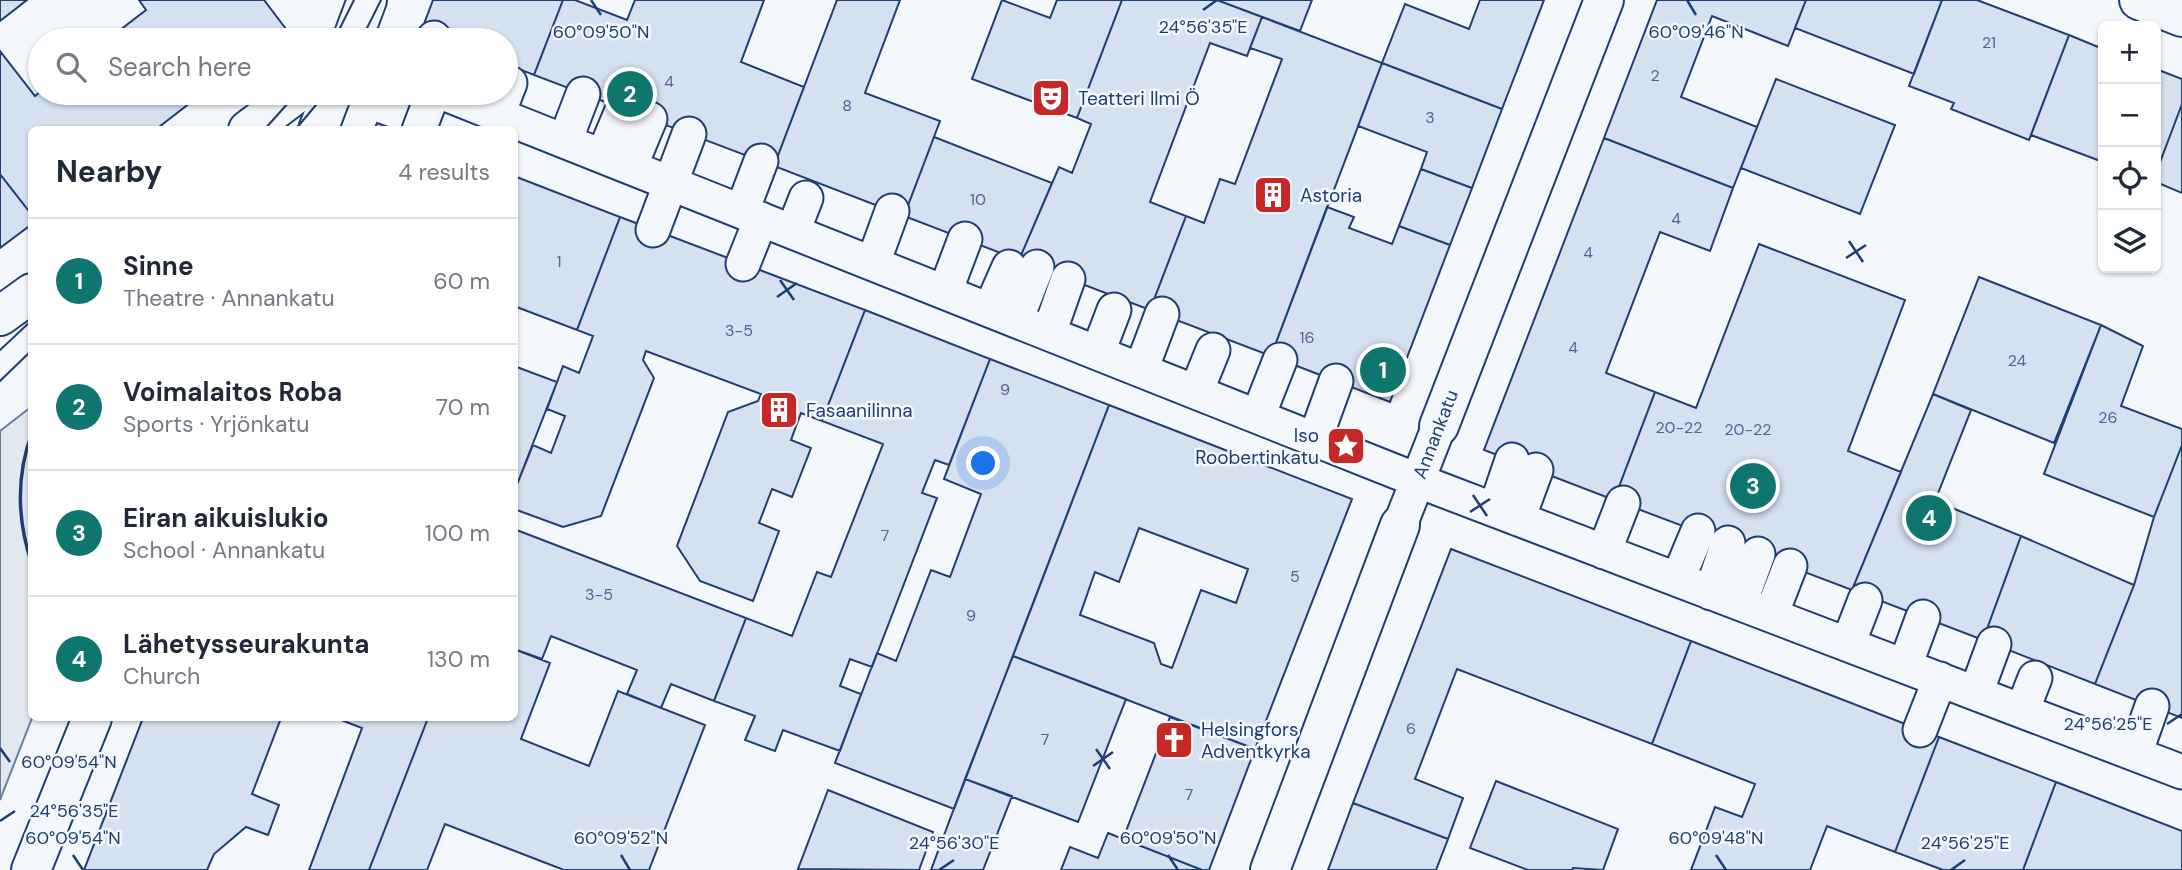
<!DOCTYPE html>
<html lang="en">
<head>
<meta charset="utf-8">
<style>
  :root { --surface:#fff; --page:#f6f6f7; --text:#1f2937; --muted:#747a83; --line:#e0e1e3; --accent:#0f766e }
  body { margin:0; font-family:"DM Sans",sans-serif; background:var(--page); color:var(--text) }
  .controls { position:absolute; right:21px; top:21px; display:grid; overflow:hidden; border-radius:10px; box-shadow:0 2px 5px #0004 }
  .controls button { width:63px; height:63px; display:grid; place-items:center; padding:0; border:0; border-bottom:2px solid var(--line); background:var(--surface); color:var(--text); font:35px sans-serif }
  .you { position:absolute; left:984px; top:464px; width:24px; height:24px; margin:-18px; border:5px solid #fff; border-radius:50%; background:#1a73e8; box-shadow:0 0 0 10px #1a73e833 }
  .badge { display:grid; place-items:center; width:46px; height:46px; border-radius:50%; background:var(--accent); color:#fff; font-size:23px; font-weight:700 }
  .pin { position:absolute; translate:-50% -50%; border:4px solid #fff; box-shadow:0 2px 7px #0006 }
  .list { margin:0; padding:0; list-style:none }
  h2 { display:flex; justify-content:space-between; align-items:center; height:91px; margin:0; padding:0 28px; font-size:30px }
  h2 small { font-size:23px; font-weight:400; color:var(--muted) }
  .list li { display:grid; grid-template-columns:46px 1fr auto; gap:21px; align-items:center; box-sizing:border-box; height:126px; padding:0 28px; border-top:2px solid var(--line) }
  .list b { display:block; font-size:26px; white-space:nowrap }
  .list p { margin:0; font-size:23px; white-space:nowrap; color:var(--muted) }
  .list em { font-size:23px; font-style:normal; color:var(--muted) }
  .icon { flex:none; width:38px; height:38px; fill:none; stroke:currentColor; stroke-width:2; stroke-linecap:round; stroke-linejoin:round }
  .map { position:relative; flex:none; width:2182px; height:870px; overflow:hidden }
  .search { position:absolute; background:var(--surface); box-shadow:0 2px 5px #0004; left:28px; top:28px; width:490px; height:77px; display:flex; align-items:center; gap:18px; box-sizing:border-box; padding:0 24px; border-radius:38px; color:var(--muted); font-size:26px }
  .panel { position:absolute; background:var(--surface); box-shadow:0 2px 5px #0004; left:28px; top:126px; width:490px; height:595px; border-radius:10px }
  .map>svg:first-child { display:block }
  .green { fill:#e3e9f0; stroke:#687fa3; stroke-width:2 }
  .building { fill:#d5e0f0; stroke:#1d3f73; stroke-width:2; fill-rule:evenodd }
  .lines { fill:none; stroke-linecap:round; stroke-linejoin:round }
  .pedestrian-casing { stroke:#1d3f73; stroke-width:37 }
  .minor-casing { stroke:#1d3f73; stroke-width:42 }
  .pedestrian { stroke:#f4f7fb; stroke-width:33 }
  .minor { stroke:#f4f7fb; stroke-width:38 }
  .tram { stroke:#1d3f73; stroke-width:2 }
  .wall { stroke:#1d3f73; stroke-width:3.5 }
  .ticks { fill:none; stroke:#1d3f73; stroke-width:2.5 }
  .labels { text-anchor:middle; stroke-width:5; stroke-linejoin:round; paint-order:stroke }
  .number-label { font-size:16px; fill:#4b6792 }
  .poi-label { font-size:19px; fill:#1d3f73; stroke:#f4f7fb; text-anchor:start }
  .street-label { font-size:19px; fill:#1d3f73; stroke:#f4f7fb }
  .ticks-label { font-size:18px; text-anchor:middle; fill:#1d3f73; stroke:#f4f7fb; stroke-width:5; stroke-linejoin:round; paint-order:stroke }
</style>
</head>
<body>
<div class="map">
<svg width="2182" height="870" viewBox="0 0 2182 870">
  <rect width="100%" height="100%" fill="#f4f7fb"/>
  <path class="green" d="M31,407L32,718L0,800V431Z"/>
  <path class="building" d="M0,0H27L0,21Z
    M139,0H264L286,29L271,40H107L146,10Z
    M433,0H563L534,75L506,64V40H441L421,32Z
    M563,0H575L627,20L635,0H764L741,62L804,87L774,166L534,75Z
    M837,0H900L865,93L940,121L904,216L774,166Z
    M1002,0L1050,18L1057,0H1122L1077,118L972,79Z
    M1122,0H1217L1262,17L1247,56L1210,43L1150,202L1186,216L1150,310L1019,260L1059,167L1072,173L1091,124L1077,118Z
    M1217,0H1312L1300,31Z
    M1480,0H1544L1502,109L1382,63L1405,4L1469,29Z
    M1657,0H1806L1788,46L1712,16L1681,97L1757,127L1733,188L1604,138Z
    M1806,0H1942L1914,74L1795,28Z
    M1942,0H1977L2069,35L2029,140L1951,109L1954,103L1909,86Z
    M1262,17L1382,63L1271,356L1150,310L1186,216L1204,223L1220,179L1235,184L1282,59L1250,48Z
    M2069,35L2103,49V162L2031,135Z
    M0,51L35,96L40,92L203,93L155,130H32V215L0,174Z
    M1382,63L1502,109L1472,188L1421,169L1427,152L1358,126Z
    M2156,69L2182,79V104L2156,173Z
    M1776,79L1895,125L1860,214L1741,168Z
    M2182,104V193L2156,182V173Z
    M377,123L388,127L394,130H374Z
    M934,137L1052,183L1019,260L904,216Z
    M1604,138L1733,188L1710,251L1660,232L1606,373L1655,392L1614,500L1484,450Z
    M1421,169L1472,188L1450,245L1399,226Z
    M0,174L32,215V224L0,248Z
    M514,176L620,217L577,330L514,306Z
    M1327,207L1354,217L1349,228L1392,244L1399,226L1450,245L1390,402L1271,356Z
    M620,217L865,310L822,421L801,413L791,440L811,448L792,497L772,489L759,523L779,531L753,601L700,581L677,546L728,412L758,401L761,394L646,351L643,360L654,378L601,516L563,527L514,509V492L533,445L551,453L565,416L547,409L563,366L579,373L593,336L577,330Z
    M1759,244L1905,300L1848,451L1901,472L1852,590L1614,500L1655,392L1696,408Z
    M1979,277L2101,325L2054,443L1933,394Z
    M865,310L990,359L949,465L935,460L922,493L937,498L872,667L850,659L840,686L861,694L840,751L783,730L775,751L745,740L755,716L714,701L746,618L792,636L817,572L831,577L883,444L822,421Z
    M2101,325L2143,346L2121,406L2182,429V445L2154,517L2044,474Z
    M990,359L1109,405L954,809L835,763L877,653L896,661L931,570L950,577L981,494L944,479Z
    M514,366L557,382L514,492Z
    M1933,394L1971,410L1935,501L2021,536L1983,640L1852,590Z
    M1109,405L1352,499L1255,749L1013,656ZM1139,528L1248,569L1236,603L1201,590L1172,668L1161,664L1154,643L1080,615L1095,572L1119,582Z
    M2182,445V718L2095,684L2134,585L2154,517Z
    M514,529L746,618L714,701L671,684L661,708L627,694L637,670L551,636L542,659L514,649Z
    M2021,536L2134,585L2095,684L1983,640Z
    M1451,549L1691,641L1652,744L1457,669L1415,779L1463,798L1448,839L1353,803Z
    M1691,641L1939,737L1895,852L1827,826L1810,870H1691L1715,807L1742,817L1755,784L1652,744Z
    M514,649L550,663L521,739L589,766L618,691L705,725L649,870H564L445,824L427,870H369L428,718H514Z
    M1013,656L1126,699L1078,822L965,779Z
    M1170,717L1255,749L1209,870H1202L1123,839Z
    M143,718H281L252,794L279,805L268,835L246,827L214,854L207,870H84Z
    M336,718H428L369,870H309L362,728Z
    M1939,737L2056,782L2023,870H1943L1895,852Z
    M965,779L1012,796L983,870H931Z
    M1496,781L1618,829L1603,870L1573,868L1572,870H1528L1470,848Z
    M2056,782L2182,831V870H2023Z
    M828,790L933,832L919,870L798,869Z
    M1353,803L1448,839L1436,870H1328Z
    M1108,833L1123,839L1202,870H1061L1070,847L1098,858Z"/>
  <g class="lines">
    <g class="pedestrian-casing">
      <path id="pedestrian" d="M433,40L434,38
        M443,93L1437,488L2182,772
        M498,114L510,83
        M419,130L433,93
        M565,141L583,94
        M603,156L623,108
        M630,167L650,119
        M742,211L761,161
        M653,230L689,134
        M793,231L806,198
        M873,263L892,211
        M743,264L761,219
        M945,292L965,239
        M990,310L1009,267
        M1016,320L1037,267
        M1049,333L1068,279
        M1098,352L1114,310
        M1141,370L1162,314
        M1196,392L1213,350
        M1258,416L1280,360
        M1315,439L1336,381
        M1495,510L1512,460
        M1518,519L1536,470
        M1400,525L1439,426
        M1604,552L1623,503
        M1678,579L1698,531
        M1711,593L1728,543
        M1740,603L1758,554
        M1771,615L1790,566
        M1848,644L1865,600
        M1905,666L1923,617
        M1976,693L1994,644
        M2022,711L2035,678
        M1920,730L1940,679
        M2135,754L2152,706"/>
    </g>
    <g class="minor-casing">
      <path id="minor" d="M2139,0L2182,17
        M352,40L367,0
        M248,130L297,93
        M318,130L332,93
        M0,316L32,293
        M1439,426L1604,0
        M31,870L92,718
        M1270,870L1400,525"/>
    </g>
    <use href="#pedestrian" class="pedestrian"/>
    <use href="#minor" class="minor"/>
    <path class="tram" d="M334,40L354,0
      M361,40L381,0
      M264,130L297,93
      M295,130L326,93
      M0,350L32,320
      M0,381L32,350"/>
    <path class="wall" d="M32,433C16,475 17,521 32,564"/>
  </g>
  <path class="ticks" d="M591,0L601,15M1687,0L1696,15M1203,10L1217,0M1849,241L1863,262M1846,258L1866,245M780,280L794,300M777,297L797,283M1473,495L1487,516M1470,512L1490,499M2167,724L2182,714M0,748L10,762M1096,749L1110,769M1093,766L1113,752M0,821L15,811M73,855L83,870M621,855L630,870M1168,855L1178,870M1716,855L1726,870M939,870L954,860M1951,870L1965,860"/>
  <defs>
    <g id="theatre-square" transform="scale(2.0125)"><rect x="-9" y="-9" width="18" height="18" rx="4" fill="#c62828" stroke="#f4f7fb"/><path d="M-5-5.5Q0-4 5-5.5V0Q5 5 0 6Q-5 5-5 0ZM-3.3-2.5H-1v1.5H-3.3ZM1-2.5H3.3v1.5H1ZM-2.8 1Q0 5.5 2.8 1Z" fill="#fff"/></g>
    <g id="building-square" transform="scale(2.0125)"><rect x="-9" y="-9" width="18" height="18" rx="4" fill="#c62828" stroke="#f4f7fb"/><path d="M-4-6H4V6H1V3H-1V6H-4ZM-2.5-4.3h1.7v1.8h-1.7ZM.8-4.3h1.7v1.8H.8ZM-2.5-1h1.7V.8h-1.7ZM.8-1h1.7V.8H.8Z" fill="#fff"/></g>
    <g id="sight-square" transform="scale(2.0125)"><rect x="-9" y="-9" width="18" height="18" rx="4" fill="#c62828" stroke="#f4f7fb"/><path d="M0-6L1.8-2.2L6-1.7L2.9 1.2L3.7 5.4L0 3.3L-3.7 5.4L-2.9 1.2L-6-1.7L-1.8-2.2Z" fill="#fff"/></g>
    <g id="church-square" transform="scale(2.0125)"><rect x="-9" y="-9" width="18" height="18" rx="4" fill="#c62828" stroke="#f4f7fb"/><path d="M-1.2-6h2.4v3.5h3.3v2.4h-3.3V6h-2.4V-.1h-3.3v-2.4h3.3Z" fill="#fff"/></g>
  </defs>
  <g fill-rule="evenodd">
    <use href="#theatre-square" x="1051" y="98"/>
    <use href="#building-square" x="1273" y="195"/>
    <use href="#building-square" x="779" y="410"/>
    <use href="#sight-square" x="1346" y="446"/>
    <use href="#church-square" x="1174" y="740"/>
  </g>
  <g class="labels">
    <g class="number-label">
      <text x="1989" y="48">21</text>
      <text x="1655" y="81">2</text>
      <text x="669" y="87">4</text>
      <text x="847" y="111">8</text>
      <text x="1430" y="123">3</text>
      <text x="978" y="205">10</text>
      <text x="1676" y="224">4</text>
      <text x="1588" y="258">4</text>
      <text x="559" y="267">1</text>
      <text x="739" y="336">3-5</text>
      <text x="1307" y="343">16</text>
      <text x="1573" y="353">4</text>
      <text x="2017" y="366">24</text>
      <text x="1005" y="395">9</text>
      <text x="2108" y="423">26</text>
      <text x="1679" y="433">20-22</text>
      <text x="1748" y="435">20-22</text>
      <text x="885" y="541">7</text>
      <text x="1295" y="582">5</text>
      <text x="599" y="600">3-5</text>
      <text x="971" y="621">9</text>
      <text x="1411" y="734">6</text>
      <text x="1045" y="745">7</text>
      <text x="1189" y="800">7</text>
    </g>
    <g class="poi-label">
      <text x="1078" y="105">Teatteri Ilmi Ö</text>
      <text x="1300" y="202">Astoria</text>
      <text x="806" y="417">Fasaanilinna</text>
      <text x="1319" y="442" text-anchor="end">Iso<tspan x="1319" dy="22">Roobertinkatu</tspan></text>
      <text x="1201" y="736">Helsingfors<tspan x="1201" dy="22">Adventkyrka</tspan></text>
    </g>
    <g class="street-label">
      <text transform="translate(1435 434) rotate(-69)" y="7">Annankatu</text>
    </g>
  </g>
  <g class="ticks-label">
    <text x="1203" y="33">24°56'35"E</text>
    <text x="601" y="38">60°09'50"N</text>
    <text x="1696" y="38">60°09'46"N</text>
    <text x="2108" y="730">24°56'25"E</text>
    <text x="69" y="768">60°09'54"N</text>
    <text x="74" y="817">24°56'35"E</text>
    <text x="73" y="844">60°09'54"N</text>
    <text x="621" y="844">60°09'52"N</text>
    <text x="1168" y="844">60°09'50"N</text>
    <text x="1716" y="844">60°09'48"N</text>
    <text x="954" y="849">24°56'30"E</text>
    <text x="1965" y="849">24°56'25"E</text>
  </g>
</svg>
<div class="controls">
<button>+</button>
<button>−</button>
<button><svg class="icon" aria-label="locate" viewBox="0 0 24 24"><circle cx="12" cy="12" r="6"/><path d="M12 2v4M12 18v4M2 12h4M18 12h4"/></svg></button>
<button><svg class="icon" aria-label="layers" viewBox="0 0 24 24"><path d="M12 4l9 5-9 5-9-5zM3 14l9 5 9-5"/></svg></button>
</div>
<div class="you"></div>
<div class="pin badge" style="left:1383px;top:370px">1</div>
<div class="pin badge" style="left:630px;top:94px">2</div>
<div class="pin badge" style="left:1753px;top:486px">3</div>
<div class="pin badge" style="left:1929px;top:518px">4</div>
<div class="search"><svg class="icon" aria-label="search" viewBox="0 0 24 24"><circle cx="10" cy="10" r="6"/><path d="M15 15l6 6"/></svg>Search here</div>
<section class="panel">
<h2>Nearby<small>4 results</small></h2>
<ul class="list">
<li><span class="badge">1</span><div><b>Sinne</b><p>Theatre · Annankatu</p></div><em>60 m</em></li>
<li><span class="badge">2</span><div><b>Voimalaitos Roba</b><p>Sports · Yrjönkatu</p></div><em>70 m</em></li>
<li><span class="badge">3</span><div><b>Eiran aikuislukio</b><p>School · Annankatu</p></div><em>100 m</em></li>
<li><span class="badge">4</span><div><b>Lähetysseurakunta</b><p>Church</p></div><em>130 m</em></li>
</ul>
</section>
</div>
</body>
</html>
